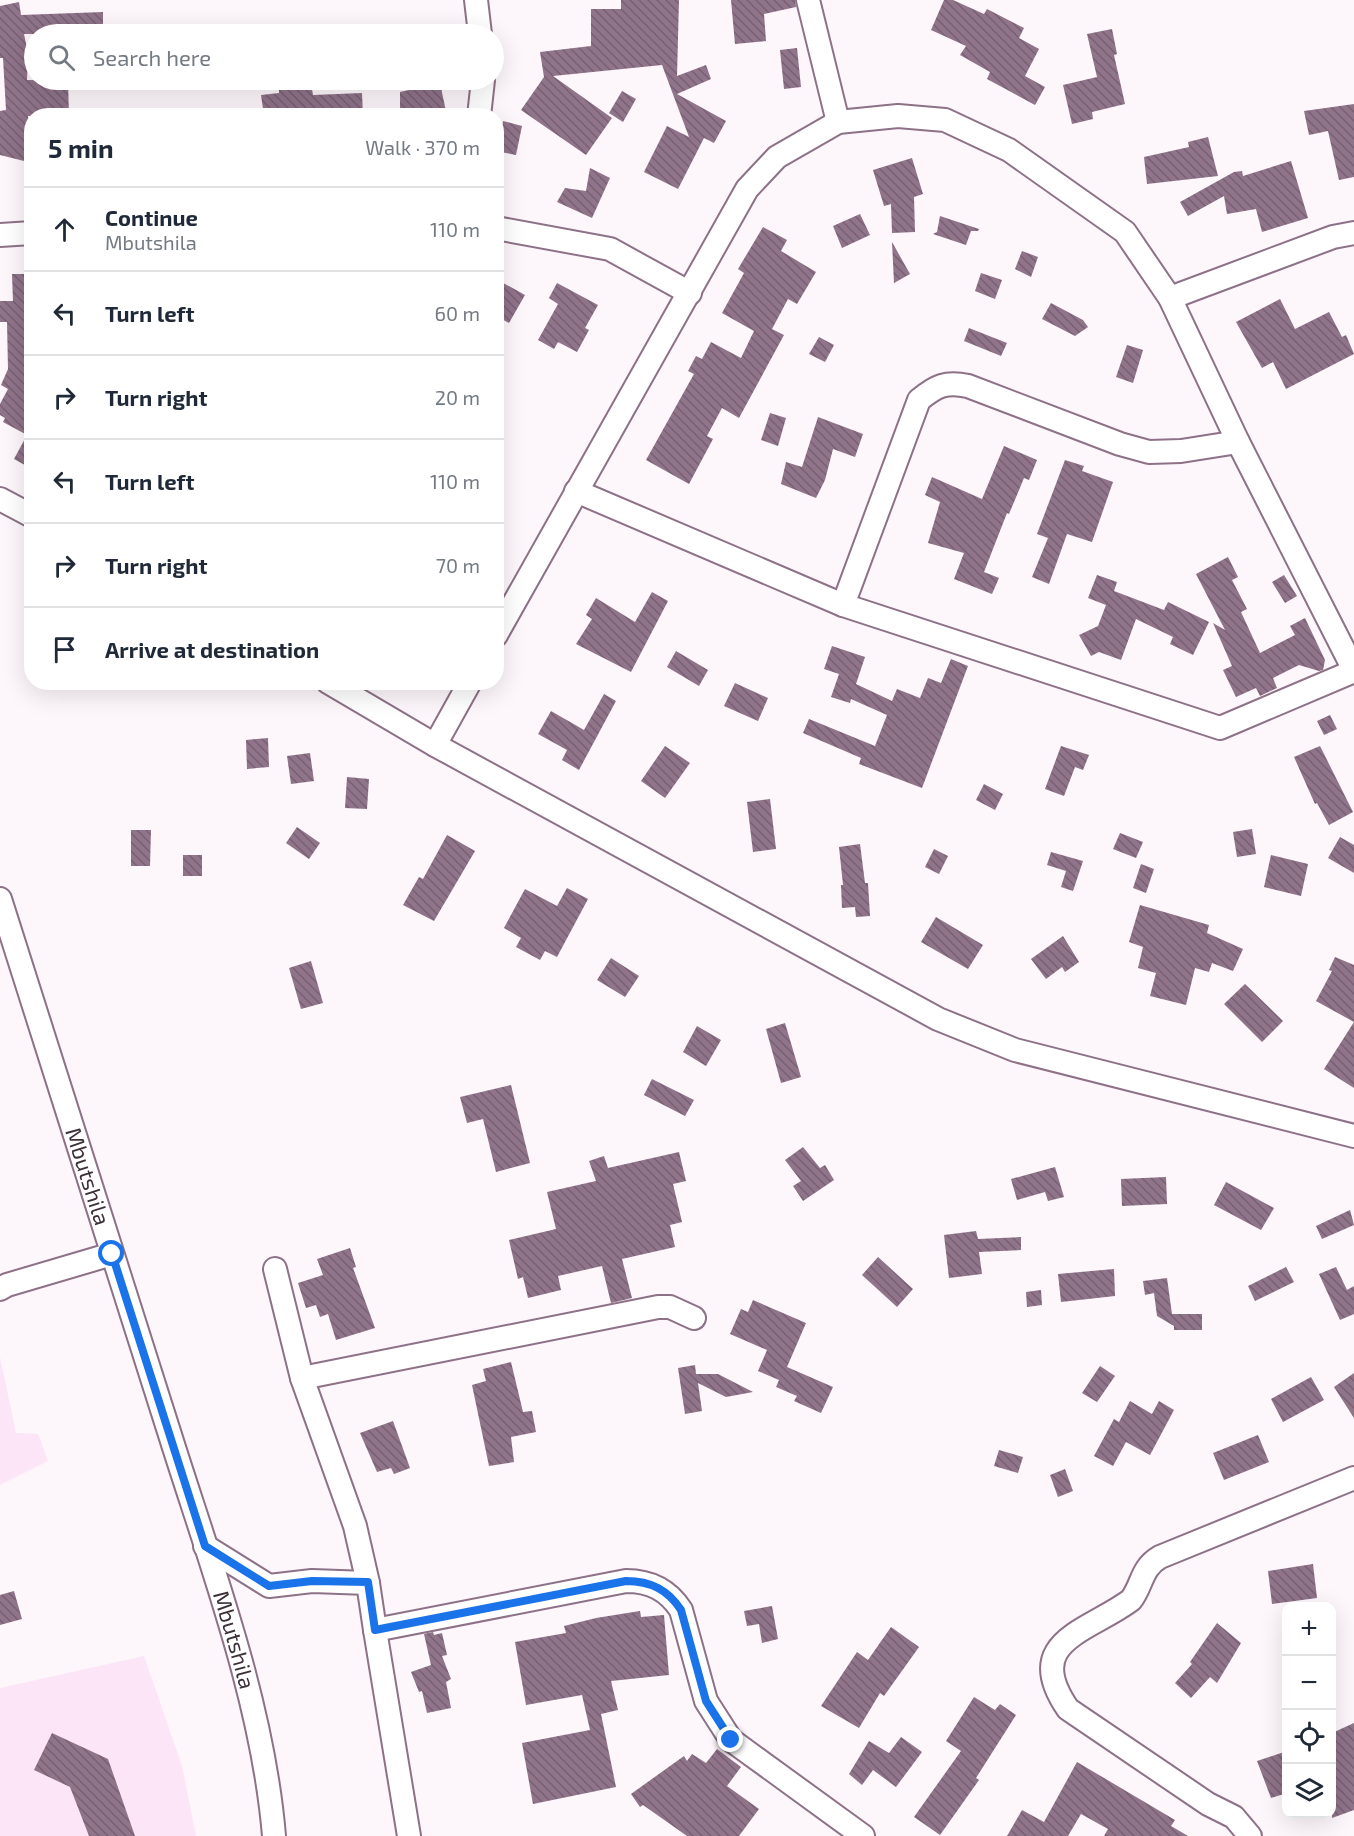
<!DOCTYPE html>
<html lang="en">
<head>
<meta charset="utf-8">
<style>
  :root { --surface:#fff; --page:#f6f6f7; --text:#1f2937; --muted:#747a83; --line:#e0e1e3 }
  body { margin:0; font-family:"Exo 2",sans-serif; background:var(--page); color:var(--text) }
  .controls { position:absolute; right:18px; bottom:18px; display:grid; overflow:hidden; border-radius:12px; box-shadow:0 6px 24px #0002 }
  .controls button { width:54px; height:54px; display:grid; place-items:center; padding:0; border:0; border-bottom:2px solid var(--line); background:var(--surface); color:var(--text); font:30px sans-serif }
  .stop { position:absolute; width:18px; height:18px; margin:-14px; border:4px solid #1a73e8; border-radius:50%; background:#fff }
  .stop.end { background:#1a73e8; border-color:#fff; box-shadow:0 2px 6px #0008 }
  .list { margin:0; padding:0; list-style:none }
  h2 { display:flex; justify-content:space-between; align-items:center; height:78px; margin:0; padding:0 24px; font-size:26px }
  h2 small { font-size:20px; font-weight:400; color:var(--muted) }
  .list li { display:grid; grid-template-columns:39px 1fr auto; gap:18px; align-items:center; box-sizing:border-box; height:84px; padding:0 24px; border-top:2px solid var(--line) }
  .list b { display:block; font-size:22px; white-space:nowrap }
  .list p { margin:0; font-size:20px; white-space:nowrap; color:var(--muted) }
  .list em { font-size:20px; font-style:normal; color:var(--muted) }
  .icon { flex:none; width:33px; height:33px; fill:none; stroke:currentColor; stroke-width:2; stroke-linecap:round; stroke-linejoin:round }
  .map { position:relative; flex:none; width:1354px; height:1836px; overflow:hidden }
  .search { position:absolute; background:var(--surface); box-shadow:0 6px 24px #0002; left:24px; top:24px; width:480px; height:66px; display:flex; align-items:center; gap:15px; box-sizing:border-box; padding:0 21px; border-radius:33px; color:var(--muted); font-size:22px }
  .panel { position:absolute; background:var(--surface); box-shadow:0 6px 24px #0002; left:24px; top:108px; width:480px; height:582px; border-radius:24px }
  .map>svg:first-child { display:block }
  .built { fill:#fce5f6 }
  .building { fill:url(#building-back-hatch) }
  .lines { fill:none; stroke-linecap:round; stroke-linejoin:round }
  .minor-casing { stroke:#8d7187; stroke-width:26 }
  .minor { stroke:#fff; stroke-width:22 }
  .route { stroke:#1a73e8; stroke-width:8 }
  .labels { text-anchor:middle; stroke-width:4.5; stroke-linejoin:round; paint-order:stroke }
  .street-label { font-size:22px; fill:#3c3039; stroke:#fff }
</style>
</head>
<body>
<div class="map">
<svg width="1354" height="1836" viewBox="0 0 1354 1836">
  <defs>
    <pattern id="building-back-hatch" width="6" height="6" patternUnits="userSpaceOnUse" patternTransform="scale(1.5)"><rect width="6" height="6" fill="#90748a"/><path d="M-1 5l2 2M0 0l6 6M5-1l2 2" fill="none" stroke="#776072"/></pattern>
  </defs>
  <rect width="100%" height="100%" fill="#fdf6fb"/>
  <path class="built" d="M0,1357L16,1433L38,1434L48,1461L0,1485Z
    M144,1656L182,1766L196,1836H0V1688Z"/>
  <path class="building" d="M621,0H679L677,76L706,65L711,79L677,94L726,121L714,143L704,138L678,189L644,172L667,126L689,137L662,65L553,76L612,118L586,155L521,110L544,77L540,52L591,46V9H621Z
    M731,0H795L796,7L764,14L766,41L735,44Z
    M944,0H953L984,14L987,9L1024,28L1019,38L1039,49L1025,76L1045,87L1035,105L987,79L990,72L960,55L966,46L931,30Z
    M19,2L21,15L103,12V34H24L28,53L27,80H68L69,116H28L32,163L0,155V111L6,110L3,58H0V6Z
    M1112,29L1117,54L1114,55L1125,104L1092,112L1093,119L1072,124L1063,85L1097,77L1087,34Z
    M797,48L801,87L784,89L780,50Z
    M279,80H304V90L312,89L313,95L362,93L363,116H329V113L264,116L261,95L279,93Z
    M440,83L447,116H400V92Z
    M622,91L636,99L623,122L609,113Z
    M1354,104V177L1339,180L1328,131L1309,135L1304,111Z
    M503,121L522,126L516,155L496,151Z
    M1208,137L1218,176L1147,184L1144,157L1189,147L1188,142Z
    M912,158L923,194L914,197L915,232L892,233L891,204L884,206L873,170Z
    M1291,161L1308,218L1262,232L1256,209L1227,214L1224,196L1188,216L1180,202L1234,172L1242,171L1243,176Z
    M590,168L610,178L592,218L557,202L565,188L586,191Z
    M860,214L870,235L842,248L833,226Z
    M940,216L979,229L978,231H971L966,245L933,234L937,232Z
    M763,227L787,240L781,251L816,272L797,304L788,299L772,329L784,335L739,418L722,408L707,436L713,439L689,484L646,460L694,374L688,371L696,356L702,359L711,342L741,358L754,331L722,313L744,273L738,269Z
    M892,242L910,274L894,283Z
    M1022,251L1038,257L1031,277L1015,269Z
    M981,273L1002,280L995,299L975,291Z
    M12,274H31L32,322H28V358L32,360V469L14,459L27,435L3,422L5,418L0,415V404L8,389L1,385L8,369L7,322H0V301H13Z
    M496,279L525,295L509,323L496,316Z
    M557,283L598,305L585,328L589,330L577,352L558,342L554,349L538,340L558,304L549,298Z
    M1280,299L1295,329L1329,312L1342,337L1346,335L1354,354L1286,389L1273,362L1262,368L1236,322Z
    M1051,303L1083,320L1088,327L1075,336L1042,319Z
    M969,328L1007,343L1001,356L964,341Z
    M819,337L834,345L825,362L809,354Z
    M1127,345L1143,350L1133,383L1116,377Z
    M770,413L786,418L778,446L761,440Z
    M818,417L863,434L855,457L833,449L825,480L816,498L781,484L786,462L802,467Z
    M1004,446L1037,460L1029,480L1024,478L1009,514L1007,513L984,572L999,578L992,594L954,579L964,553L928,543L940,502L925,495L932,477L982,499Z
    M1065,460L1084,466L1082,471L1113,482L1092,542L1067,534L1049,584L1032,577L1048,538L1037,534Z
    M1228,557L1238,577L1232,580L1247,609L1241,612L1260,653L1295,635L1290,626L1305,618L1325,660L1323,670L1319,671L1299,665L1273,678L1277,688L1260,696L1256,688L1236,697L1223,670L1232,666L1213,623L1225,630L1196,574Z
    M1097,575L1117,582L1114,591L1164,610L1168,602L1209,622L1193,655L1170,644L1173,637L1136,619L1121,660L1099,652L1091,656L1079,635L1098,626L1106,605L1088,598Z
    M1284,575L1297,596L1285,603L1272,582Z
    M652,592L668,601L631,672L576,644L592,619L586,615L596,598L635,622Z
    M832,646L865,657L856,684L892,701L897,689L920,698L928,678L941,683L951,659L968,666L922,788L859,764L861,758L803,733L809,719L875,746L887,715L851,699L850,703L831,697L839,674L824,669Z
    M676,651L708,670L699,686L667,667Z
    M735,683L768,698L758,721L724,706Z
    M604,694L616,701L579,770L562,760L567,750L538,734L551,711L584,730Z
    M1330,715L1337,729L1324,735L1317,721Z
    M268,738L269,767L247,769L246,740Z
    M665,746L690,763L665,798L641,781Z
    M1061,746L1089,755L1083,770L1075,767L1064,796L1045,789Z
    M1320,746L1353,812L1329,825L1317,803L1315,804L1294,757Z
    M310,753L314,781L291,784L287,756Z
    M347,777L369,779L367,809L345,808Z
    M984,784L1003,794L995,810L976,800Z
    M770,799L776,849L753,852L747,802Z
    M297,827L320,843L309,859L286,843Z
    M1252,829L1256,854L1237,857L1233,832Z
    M131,830H151L150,866H131Z
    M1120,833L1143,842L1136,858L1113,849Z
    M447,835L475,851L434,921L403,905L419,877L423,879Z
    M1340,837L1354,845V873L1328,858Z
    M860,844L865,883H868L870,916L856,917L855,907L842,908L841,885H843L839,847Z
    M934,849L948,856L939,874L925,867Z
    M1051,852L1083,861L1073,891L1061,887L1066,871L1047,865Z
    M183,855H202V876H183Z
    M1271,855L1308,864L1301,896L1264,887Z
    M1141,864L1154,869L1146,893L1133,888Z
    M567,888L588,899L557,957L545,951L540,960L516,947L521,938L504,928L525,889L557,906Z
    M1140,905L1209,925L1207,933L1243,949L1233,971L1212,963L1209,972L1195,968L1186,1005L1150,996L1156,973L1138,968L1143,947L1129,942Z
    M936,917L983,945L968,969L921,942Z
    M1063,936L1079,962L1065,972L1062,967L1046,979L1031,959Z
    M1335,957L1354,965V1022L1316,1001L1332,971L1329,970Z
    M611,958L639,976L625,997L597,980Z
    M311,961L323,1003L301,1009L289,968Z
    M1245,984L1283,1021L1262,1042L1224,1004Z
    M1354,1022V1088L1324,1069Z
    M785,1023L801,1077L781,1083L766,1029Z
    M697,1026L721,1040L706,1066L683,1052Z
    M652,1079L694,1100L685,1116L644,1095Z
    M511,1085L530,1163L496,1172L483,1119L467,1123L460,1097Z
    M803,1147L820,1168L825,1165L834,1180L803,1201L793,1186L801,1181L785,1160Z
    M679,1152L686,1181L673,1184L682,1222L670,1225L675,1247L622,1259L632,1298L611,1303L602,1266L558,1276L561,1290L528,1298L523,1277L518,1279L509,1240L556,1229L547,1192L596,1181L589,1161L604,1156L608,1168Z
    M1055,1167L1064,1197L1048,1201L1045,1192L1017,1200L1011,1179Z
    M1166,1177L1167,1204L1122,1206L1121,1179Z
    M1226,1182L1274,1208L1261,1230L1214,1205Z
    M1350,1210L1354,1225L1322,1239L1316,1226Z
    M976,1231L978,1239L1021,1237V1250L979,1252L982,1274L949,1278L944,1235Z
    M350,1248L356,1267L353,1268L375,1328L336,1340L328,1314L320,1317L316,1305L306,1308L298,1283L323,1275L317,1259Z
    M878,1257L913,1289L897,1307L862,1275Z
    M1286,1267L1294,1282L1255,1301L1248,1286Z
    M1336,1267L1347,1290L1354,1286V1314L1340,1320L1319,1274Z
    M1114,1269L1115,1296L1061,1302L1058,1274Z
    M1167,1278L1172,1314H1202V1330H1174V1326L1157,1316L1154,1293L1145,1295L1143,1281Z
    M1041,1290L1042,1305L1027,1307L1026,1292Z
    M753,1300L806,1323L787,1367L833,1387L821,1413L794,1401L797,1396L776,1387L779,1380L758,1371L767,1350L730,1334L741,1309L748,1312Z
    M511,1362L523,1412L532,1411L536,1432L511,1437L514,1462L489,1466L472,1385L486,1381L483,1369Z
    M695,1365L696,1374H718L753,1392L726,1397L698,1383L702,1411L685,1414L678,1368Z
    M1100,1366L1115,1376L1097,1402L1082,1393Z
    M1354,1373V1418L1334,1387Z
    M1311,1377L1324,1400L1283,1422L1271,1399Z
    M1130,1401L1152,1414L1159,1401L1174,1410L1150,1455L1126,1442L1113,1466L1094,1456L1114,1419L1119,1422Z
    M393,1421L410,1468L394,1474L391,1468L377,1472L360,1433Z
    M1258,1435L1269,1462L1224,1480L1213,1453Z
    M999,1450L1023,1457L1018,1473L994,1466Z
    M1065,1469L1073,1491L1058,1497L1050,1475Z
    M1313,1564L1317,1598L1272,1604L1268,1571Z
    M14,1591L22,1619L0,1625V1595Z
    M772,1606L778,1639L762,1643L759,1624L747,1626L744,1611Z
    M640,1611L641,1617L664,1615L669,1675L611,1681L618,1710L601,1714L616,1787L533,1804L522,1743L590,1730L582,1695L526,1705L515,1642L566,1633L564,1626L596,1618Z
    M1217,1623L1241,1643L1217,1683L1210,1677L1191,1698L1175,1683L1192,1664L1190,1662Z
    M891,1627L919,1647L884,1696L880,1693L859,1728L821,1706L857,1652L868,1660Z
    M433,1632L434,1635L442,1633L447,1655L442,1656L451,1679L446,1682L451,1708L427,1713L422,1691L419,1692L411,1672L431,1665L424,1634Z
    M974,1697L995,1710L1000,1704L1016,1715L976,1778L979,1780L940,1835L914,1817L961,1751L946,1741Z
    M1354,1723V1810L1332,1818V1733Z
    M52,1733L108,1759L135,1836H89L70,1787L34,1770Z
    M901,1737L922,1752L896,1787L873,1770L862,1785L849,1774L869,1741L889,1753Z
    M717,1749L741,1767L727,1786L759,1809L739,1836H687L643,1805L640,1807L631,1794L684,1756L687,1761L692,1754L706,1763Z
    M1287,1751V1793L1271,1798L1257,1761Z
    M1077,1762L1175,1820L1171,1826L1188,1836H1104L1108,1829L1081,1814L1068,1836H1007L1022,1810L1044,1822Z"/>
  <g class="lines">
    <g class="minor-casing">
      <g id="minor">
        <path d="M476,0L480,34"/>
        <path d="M808,0L838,122"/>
        <path d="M479,116L483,80"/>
        <path d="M496,228L610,249L690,293"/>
        <path d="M0,235L32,233"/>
        <path d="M1170,298L1333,237L1354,233"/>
        <path d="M576,491L843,605L1220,728L1354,671"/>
        <path d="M0,499L32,516"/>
        <path d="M843,605L919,400C936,386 946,381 968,386L1120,444L1149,452L1181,451L1238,442"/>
        <path d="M496,635L747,189L777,157L838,122L898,116L945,120L1009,150L1125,232L1170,298L1238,442L1354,670"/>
        <path d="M328,682L435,745L938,1019L1015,1050L1354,1136"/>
        <path d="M435,745L470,682"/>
        <path id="s1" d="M0,899C57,1079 114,1258 171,1438C211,1565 263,1703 274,1836"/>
        <path d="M275,1269L302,1378L355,1526L368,1583"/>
        <path d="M0,1289L7,1285L112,1254"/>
        <path d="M302,1378L658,1307H670L694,1318"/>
        <path d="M205,1546L269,1586L312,1581L368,1583L375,1630"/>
        <path d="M409,1836L375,1630L626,1581C651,1581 668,1590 681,1610L706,1701L731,1740L863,1836"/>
        <path d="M1250,1836L1234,1817L1208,1804L1068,1709C1021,1641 1088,1632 1131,1600C1143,1584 1141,1568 1160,1557L1354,1478"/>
      </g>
    </g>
    <use href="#minor" class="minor"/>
  </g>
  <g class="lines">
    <path class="route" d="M112,1254L205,1546L269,1586L312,1581L368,1582L375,1630L626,1581C651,1581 668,1590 681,1610L706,1701L731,1740"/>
  </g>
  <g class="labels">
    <g class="street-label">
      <text dy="8" stroke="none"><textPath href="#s1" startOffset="291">Mbutshila</textPath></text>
      <text dy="8" stroke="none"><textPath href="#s1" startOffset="777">Mbutshila</textPath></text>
    </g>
  </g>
</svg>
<div class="controls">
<button>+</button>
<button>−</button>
<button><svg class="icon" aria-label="locate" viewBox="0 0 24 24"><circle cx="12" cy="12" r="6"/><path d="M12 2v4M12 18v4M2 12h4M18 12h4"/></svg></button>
<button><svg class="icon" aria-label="layers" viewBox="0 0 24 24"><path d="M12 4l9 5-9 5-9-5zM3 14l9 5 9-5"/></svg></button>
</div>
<div class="stop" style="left:112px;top:1254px"></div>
<div class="stop end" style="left:731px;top:1740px"></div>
<div class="search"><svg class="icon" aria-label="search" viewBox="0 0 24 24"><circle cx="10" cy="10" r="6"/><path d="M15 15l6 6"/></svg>Search here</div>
<section class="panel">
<h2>5 min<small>Walk · 370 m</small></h2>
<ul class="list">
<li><svg class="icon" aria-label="ahead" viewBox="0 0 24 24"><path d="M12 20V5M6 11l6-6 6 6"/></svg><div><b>Continue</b><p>Mbutshila</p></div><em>110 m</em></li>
<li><svg class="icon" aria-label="left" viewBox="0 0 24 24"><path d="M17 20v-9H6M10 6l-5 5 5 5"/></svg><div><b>Turn left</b></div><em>60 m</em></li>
<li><svg class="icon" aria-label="right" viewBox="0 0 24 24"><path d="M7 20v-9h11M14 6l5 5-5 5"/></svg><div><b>Turn right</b></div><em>20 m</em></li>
<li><svg class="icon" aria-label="left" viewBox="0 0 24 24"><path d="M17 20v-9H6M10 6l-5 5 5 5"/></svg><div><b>Turn left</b></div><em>110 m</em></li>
<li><svg class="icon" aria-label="right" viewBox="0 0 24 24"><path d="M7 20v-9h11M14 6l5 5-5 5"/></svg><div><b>Turn right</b></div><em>70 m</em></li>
<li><svg class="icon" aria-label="arrive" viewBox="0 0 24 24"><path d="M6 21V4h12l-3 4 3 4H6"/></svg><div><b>Arrive at destination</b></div></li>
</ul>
</section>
</div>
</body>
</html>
